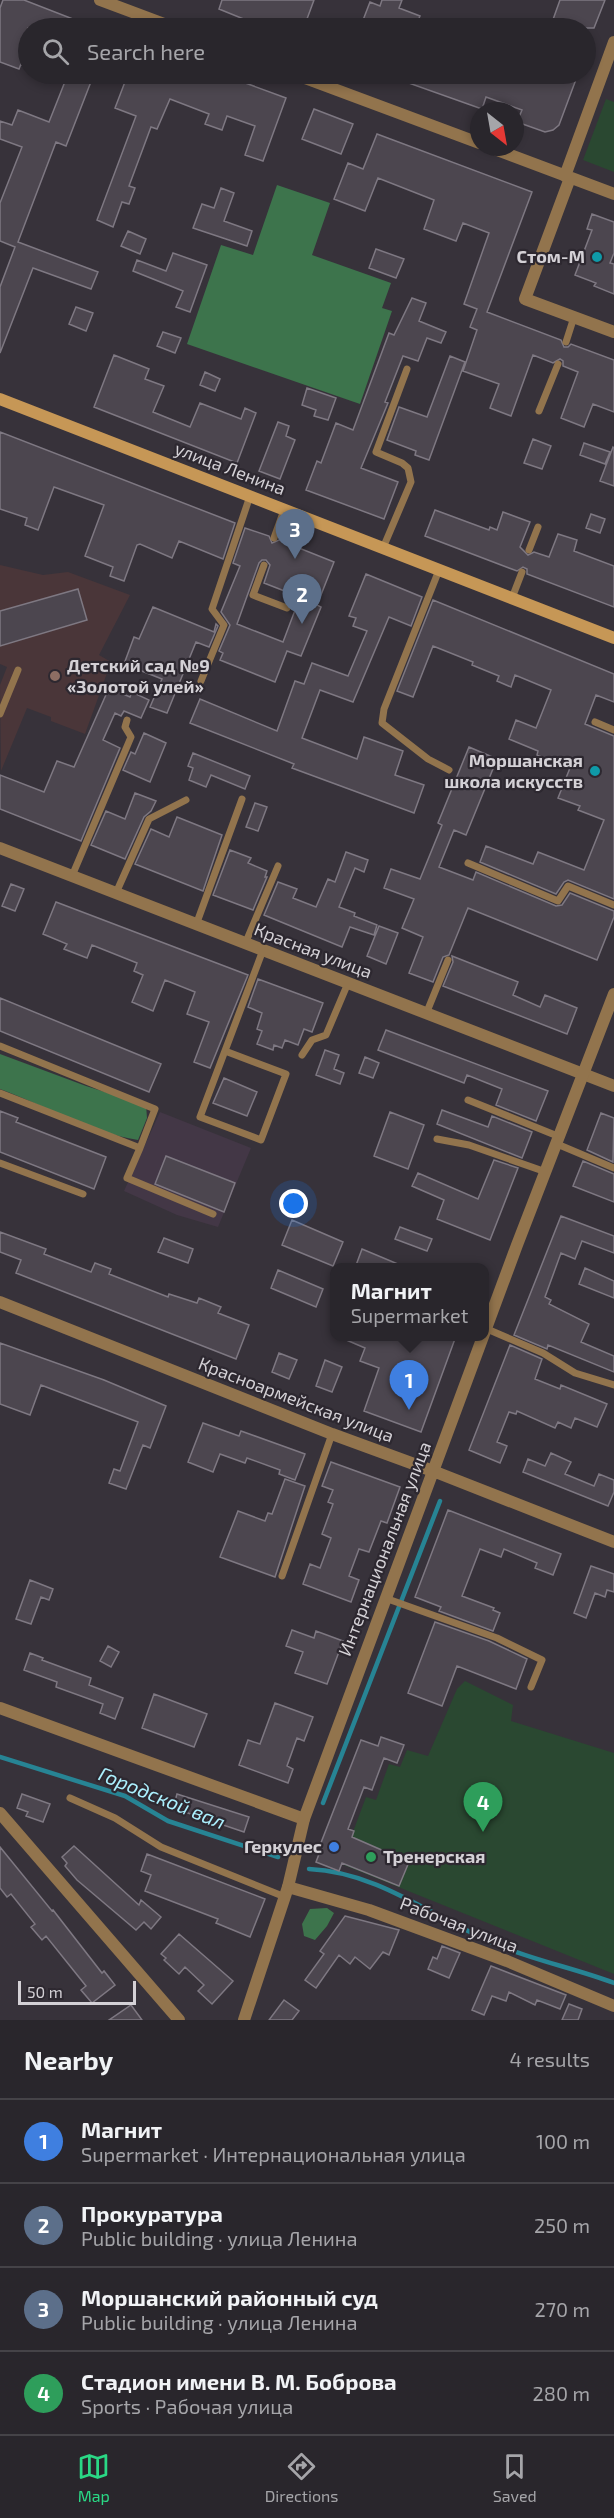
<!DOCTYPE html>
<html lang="en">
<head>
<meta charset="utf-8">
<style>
  :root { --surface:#29262c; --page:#353238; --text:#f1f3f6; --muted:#a5a5a9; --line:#454348; --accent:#2ad885 }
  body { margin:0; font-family:"Exo 2",sans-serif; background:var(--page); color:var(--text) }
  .compass { position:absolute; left:470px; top:102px; width:54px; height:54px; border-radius:50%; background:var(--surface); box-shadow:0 3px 9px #0003; rotate:149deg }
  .scale { position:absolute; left:18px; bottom:15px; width:118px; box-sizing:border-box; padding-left:6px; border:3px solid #d4d1d6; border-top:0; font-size:16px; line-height:21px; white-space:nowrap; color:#d4d1d6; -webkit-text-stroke:4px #2d2830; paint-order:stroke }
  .you { position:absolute; left:294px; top:1204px; width:21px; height:21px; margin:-15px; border:4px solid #fff; border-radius:50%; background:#1a73e8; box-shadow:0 0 0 9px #1a73e833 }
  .badge { display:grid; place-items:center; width:39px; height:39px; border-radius:50%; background:var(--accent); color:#fff; font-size:20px; font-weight:700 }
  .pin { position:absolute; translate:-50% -50px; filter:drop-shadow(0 2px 3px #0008) }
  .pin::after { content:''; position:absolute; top:32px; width:21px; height:18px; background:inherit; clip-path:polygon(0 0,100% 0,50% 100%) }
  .popup { position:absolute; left:330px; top:1263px; width:159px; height:78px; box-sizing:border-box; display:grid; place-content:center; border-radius:12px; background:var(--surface); filter:drop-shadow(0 2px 4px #0005); font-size:20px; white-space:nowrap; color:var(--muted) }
  .popup b { font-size:22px; color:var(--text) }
  .popup::after { content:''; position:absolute; left:50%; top:100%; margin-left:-12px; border:12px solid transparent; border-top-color:var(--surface) }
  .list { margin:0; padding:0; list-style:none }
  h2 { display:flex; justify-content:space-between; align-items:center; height:78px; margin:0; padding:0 24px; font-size:26px }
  h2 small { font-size:20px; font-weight:400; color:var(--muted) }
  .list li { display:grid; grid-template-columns:39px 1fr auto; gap:18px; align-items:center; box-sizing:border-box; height:84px; padding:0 24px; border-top:2px solid var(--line) }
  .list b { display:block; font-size:22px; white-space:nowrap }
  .list p { margin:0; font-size:20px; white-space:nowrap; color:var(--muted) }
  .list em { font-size:20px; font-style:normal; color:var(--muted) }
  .icon { flex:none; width:33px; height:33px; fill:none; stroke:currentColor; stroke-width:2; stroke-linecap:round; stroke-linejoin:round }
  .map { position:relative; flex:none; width:614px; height:2020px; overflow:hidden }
  .search { position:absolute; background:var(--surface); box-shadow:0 3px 9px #0003; left:18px; right:18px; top:18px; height:66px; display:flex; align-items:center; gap:15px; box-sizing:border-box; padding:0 21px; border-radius:33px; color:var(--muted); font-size:22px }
  .sheet { height:414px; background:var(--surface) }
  nav { display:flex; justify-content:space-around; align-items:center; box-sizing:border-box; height:84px; border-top:2px solid var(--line); background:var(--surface); font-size:16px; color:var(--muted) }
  nav a { display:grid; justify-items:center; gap:3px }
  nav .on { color:var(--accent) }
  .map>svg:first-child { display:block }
  .industrial { fill:#433746 }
  .education { fill:#4a3639 }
  .green { fill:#2a4831 }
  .forest { fill:#3d744c }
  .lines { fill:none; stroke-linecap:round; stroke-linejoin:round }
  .stream { stroke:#278494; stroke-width:4.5 }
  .building { fill:#4c464f; stroke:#7e7882; stroke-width:1.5; fill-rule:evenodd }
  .service { stroke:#92744d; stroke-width:7 }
  .minor { stroke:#92744d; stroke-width:12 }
  .tertiary { stroke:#92744d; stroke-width:12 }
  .secondary { stroke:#c69756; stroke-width:12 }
  .culture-dot { fill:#0f9aa8; stroke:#2d2830; stroke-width:2 }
  .education-dot { fill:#8d6e63; stroke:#2d2830; stroke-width:2 }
  .shop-dot { fill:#3f7fe0; stroke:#2d2830; stroke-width:2 }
  .leisure-dot { fill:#2e9e5b; stroke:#2d2830; stroke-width:2 }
  .labels { text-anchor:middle; stroke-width:4.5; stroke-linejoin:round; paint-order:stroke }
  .poi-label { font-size:18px; font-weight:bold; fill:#d4d1d6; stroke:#2d2830; text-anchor:end }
  .street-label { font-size:18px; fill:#d4d1d6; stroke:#2d2830 }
  .water-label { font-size:20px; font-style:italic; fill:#acf0fe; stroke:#2d2830 }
</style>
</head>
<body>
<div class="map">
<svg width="614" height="2020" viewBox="0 0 614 2020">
  <rect width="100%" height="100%" fill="#37323a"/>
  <path class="industrial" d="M160,1112L251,1148L218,1227L177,1215L124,1191Z"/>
  <path class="education" d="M0,565L43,575L68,572L130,595L99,655L111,662L85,734L51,721V717L27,708L1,771L0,685L7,667L0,664Z"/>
  <path class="green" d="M606,99L614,102V172L583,160Z
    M465,1681L513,1705L511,1721L614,1753V1974L341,1864L366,1797L376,1800L389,1764L400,1767L407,1750L428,1756L457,1689Z"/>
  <path class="forest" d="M277,185L330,203L312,255L391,283L382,308L392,311L360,404L187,344L221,245L253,255Z
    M0,1054L86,1086L146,1105L147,1118L138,1140C89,1132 46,1106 0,1089Z
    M327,1908L334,1913L327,1926L315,1940L304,1936L302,1924L310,1909Z"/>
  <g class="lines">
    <path class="stream" d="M0,1757L125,1796L168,1821L278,1857
      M323,1803L440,1501
      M309,1869C380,1872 436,1920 500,1946C537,1961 577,1969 614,1983"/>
  </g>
  <path class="building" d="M3,0H24L96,28H28V67L21,64L19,69L0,62V8Z
    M222,0H314L304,27L298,25L297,28H269L246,20L219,9Z
    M382,0H402L399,8L420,16L415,28H360L370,2L380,6Z
    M560,0H605L594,28H550Z
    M68,74H94L66,146L56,142L18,242L98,272L91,289L33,268L0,353V287L15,247L0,241V203L22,147L0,139V121L12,125L18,110L49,122Z
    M128,74H221L286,98L263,161L245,155L255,126L227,116L222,130L205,124L209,114L170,99L157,129L151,127L129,186L135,188L129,204L122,202L113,227L97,220L136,116L115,108Z
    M389,74H578L559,125L553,130L545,132L517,122L522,110L486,97L482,109L389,76Z
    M314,109L353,124L341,154L302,139Z
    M377,134L532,192L487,312L561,340L564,347H568L571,344L614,360V412L593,404L584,427L561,418L578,372L563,366V361L560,359L553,363L533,355L511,416L490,408L499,384L463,371L477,330L470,327L477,309L464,304L489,233L463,223L456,241L424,229L434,200L378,178L365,211L334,199L348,163L363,169Z
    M221,188L234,193L224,221L252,231L247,246L193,228L202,204L214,208Z
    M592,214L614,222V253L610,263L614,264V294L594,286L596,283L575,275L592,230L587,229Z
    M128,231L146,239L140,254L121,246Z
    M376,249L404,259L396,278L369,268Z
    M173,253L207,265L190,312L176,307L183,291L133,271L137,260L166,271Z
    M412,298L426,303L419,321L446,332L441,343L427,338L418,361L403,356L385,402L388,403L361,468L398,482L384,519L306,490L317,461L321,463L336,423L353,430L389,333L394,335Z
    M76,307L93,313L86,331L69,324Z
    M163,332L181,338L175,353L157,346Z
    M114,355L149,369L145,379L164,386L153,412L190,427L200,403L241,419L245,408L256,413L237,463L94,407Z
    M450,356L465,362L429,460L415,455L416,451L387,440L399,407L427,417Z
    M205,372L220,379L215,391L200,385Z
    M307,388L336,398L328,420L314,416L316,410L302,405Z
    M278,422L289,426L286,436L295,440L280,479L259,471Z
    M0,432L235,523L223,559L179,541L172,558L140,544L137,545L124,581L110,576L113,567L85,556L104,505L54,487L38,530L25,525L27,518L0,509Z
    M533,439L551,446L542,469L524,463Z
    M584,443L610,452L605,464L580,455Z
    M613,447L614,448V486L600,481Z
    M435,510L489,530L490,527L497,530L503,512L530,522L520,547L528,555L534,552L549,557L558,534L577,540L574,551L614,566V607L527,574V569L523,567L517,571L425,536Z
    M591,514L605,519L600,533L586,528Z
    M245,528L269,536L272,543L279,540L334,562L317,605L321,607L301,656L287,651L275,682L220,660L223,653L219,651L230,625L221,612L240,566L233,563ZM262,560H266L270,565L264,583L300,597L283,642L237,624L259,563Z
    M366,574L422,597L411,626L389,617L353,702L320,690L302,738L357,759L364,737L403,751L395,775L424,785L414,813L292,768L294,764L190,723L200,699L277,731L295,681L304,684L312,663L348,676L367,631L353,626L356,618L349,616Z
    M78,589L87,620L0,646V611Z
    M433,600L614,674V702L596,695L585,724L614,736V899L568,880L564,882L556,894L480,862L486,846L533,864L538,852L584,870L604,820L578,810L580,806L558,798L570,768L537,755L538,751L509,739L516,720L536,728L551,690L515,675L511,687L497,681L499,676L472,665L473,662L433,646L413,697L397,691Z
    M153,607L214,632L216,624L218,626L209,647L196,642L167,713L150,707L162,679L124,664L134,637L139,639Z
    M109,688L130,697L132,692L149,700L141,718L124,711L121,716L115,713L103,740L120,748L81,841L0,809V775L44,792L57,761L74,767Z
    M144,733L166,743L150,782L123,770L131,752L135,754Z
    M469,747L497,759L466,835L454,830L439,867L473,880L476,872L556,906L562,905L570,893L614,911V917L597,960L468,908L449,955L443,957L433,982L409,973L423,937L402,928L414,899L384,888L391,869L420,879L442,825L438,823Z
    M193,753L250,776L245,789L211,775L206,787L189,780L193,768L188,766Z
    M135,793L156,801L151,811L144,817L125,859L91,845L106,811L125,819Z
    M255,803L267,807L258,831L246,827Z
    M177,817L222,835L203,891L135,864L151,829L169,837Z
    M230,850L251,858L248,863L267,871L265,877H267L253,910L213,895Z
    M346,852L368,860L364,872L355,868L339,907L355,913L354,916L377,925L374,935L350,927L342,947L264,915L278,882L297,889L293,898L316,907L328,879L335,882Z
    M11,884L24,889L15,911L2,906Z
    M56,902L248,975L210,1068L194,1062L209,1022L187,1014L195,992L165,980L153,1011L132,1002L143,975L134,971L137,963L92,945L87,958L64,949L67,944L43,934Z
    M379,926L398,933L386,964L367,956Z
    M452,956L518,982L513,995L540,1007L545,995L577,1008L567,1034L443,986L453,962Z
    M258,979L323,1003L312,1032L304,1029L298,1045L285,1040L282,1048L274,1045L273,1050L257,1044L262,1031L257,1029L262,1013L248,1007Z
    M0,998L161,1064L149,1092L0,1031Z
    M386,1030L548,1091L536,1121L496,1105L502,1089L467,1075L464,1083L378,1050Z
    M325,1050L339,1055L334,1069L344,1073L340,1084L316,1075Z
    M365,1057L379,1063L373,1078L359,1073Z
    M224,1078L257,1092L247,1116L213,1103Z
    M442,1110L488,1127L492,1116L532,1132L522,1158L437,1124Z
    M0,1111L18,1118L16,1122L106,1157L94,1189L0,1152Z
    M390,1112L424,1125L408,1169L374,1156Z
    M601,1113L614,1118L613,1162L587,1150Z
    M166,1156L235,1183L224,1212L155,1184Z
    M494,1160L518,1168L490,1240L437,1219L444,1200L412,1186L418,1173L478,1199Z
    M583,1161L614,1174V1202L573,1186Z
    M561,1216L614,1236V1253L582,1241L575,1259L561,1253L545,1297L551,1300L549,1304L589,1324L581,1342L614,1356V1372L548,1345L547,1349L514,1335Z
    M292,1220L343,1242L333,1266L282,1245Z
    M400,1227L432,1239L427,1251L395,1239Z
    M0,1232L46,1249L44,1254L91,1272L95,1263L111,1269L109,1274L168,1297L169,1294L197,1303L199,1298L221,1307L218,1313L249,1325L236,1359L16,1273L21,1260L0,1252Z
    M164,1238L193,1249L188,1263L158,1252Z
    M362,1249L405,1267V1268H355Z
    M585,1268L614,1281V1298L579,1284Z
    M278,1270L323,1289L316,1307L271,1288Z
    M337,1336H456L421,1432L364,1411L379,1368L360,1361L365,1348Z
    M0,1343L104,1380L166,1406L150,1448L143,1445L126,1489L109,1483L114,1469L120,1471L138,1422L41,1385L30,1415L0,1404Z
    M510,1345L542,1359L535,1379L560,1389L561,1385L607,1404L597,1427L575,1418L571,1428L558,1422L555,1428L517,1411L516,1414L509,1412L497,1442L507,1446L500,1463L469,1450Z
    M279,1353L297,1360L289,1379L272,1372Z
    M325,1360L342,1367L332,1392L316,1386Z
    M203,1423L239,1436L241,1431L305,1454L295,1480L279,1474L280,1470L247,1458L245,1463L220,1454L213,1472L188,1462Z
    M551,1453L571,1462L565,1474L594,1486L599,1474L614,1480V1492L608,1506L523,1472L528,1459L545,1466Z
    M331,1462L400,1487L387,1523L381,1521L369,1552L359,1549L349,1576L359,1580L351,1602L303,1584L310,1564L320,1568L331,1538L322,1534L333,1504L328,1502L333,1490L322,1486Z
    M285,1479L305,1486L275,1577L220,1557L238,1511L265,1521L268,1513L272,1514Z
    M448,1510L561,1554L553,1575L535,1568L537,1563L504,1549L501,1557L480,1549L462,1596L494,1608L493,1610L500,1613L493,1631L439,1611L441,1607L415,1597Z
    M591,1566L614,1574V1592L607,1590L605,1597L595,1593L586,1618L574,1613Z
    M30,1580L53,1589L49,1600L41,1597L31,1624L16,1619Z
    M435,1622L489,1641L527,1659L516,1689L457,1666L442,1706L408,1693Z
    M292,1630L314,1638L316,1631L343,1641L327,1684L295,1673L303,1652L286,1646Z
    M108,1646L119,1652L111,1667L100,1661Z
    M30,1653L43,1658L42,1660L91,1678L89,1685L123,1698L115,1719L100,1713L103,1704L56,1687L57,1682L24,1670Z
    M154,1694L207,1714L194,1747L142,1728Z
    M275,1703L313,1717L304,1741L297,1738L287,1766L293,1769L288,1783L239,1765L248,1740L260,1744Z
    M381,1737L404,1745L397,1763L384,1758L372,1790L364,1787L348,1829L354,1831L352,1837L409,1862L399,1886L342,1863L339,1871L316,1862L319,1854L317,1853L361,1740L378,1746Z
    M22,1794L50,1804L43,1822L26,1816L28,1812L17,1808Z
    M177,1794L249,1817L244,1832L173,1808Z
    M74,1846L139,1905L141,1900L161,1917L151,1929L144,1922L136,1930L77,1880L65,1866L67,1863L62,1857Z
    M0,1847L52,1911L53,1910L102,1973L104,1971L115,1985L92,2003L81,1990L86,1986L46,1936L42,1940L31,1927L35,1924L11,1894L7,1897L0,1888Z
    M147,1854L265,1899L250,1937L216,1923L218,1919L145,1891L151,1875L141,1871Z
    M345,1916L399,1930L389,1955L383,1952L370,1969L355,1957L350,1964L339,1955L316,1988L305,1980L324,1954L320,1951Z
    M179,1934L233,1981L212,2004L198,1991L204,1985L185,1967L179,1974L164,1960L166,1958L161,1954Z
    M442,1946L460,1953L449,1978L428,1969L433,1957L437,1959Z
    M491,1966L566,1995L560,2009L537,2000L535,2005L509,1992L506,2001L492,1996L484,2015L472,2010Z
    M284,2000L299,2011L292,2020H269Z
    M569,2004L582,2009L578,2020H562Z
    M131,2005L142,2020H109Z"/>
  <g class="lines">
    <path class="service" d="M566,342L574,317
      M539,411L558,364
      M274,538L284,510
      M383,548L411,482L408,468L402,463L376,452L407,369
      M529,550L538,527
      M264,565L253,595L287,608
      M439,570L384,709L382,723L428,759L449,770
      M512,598L522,572
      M201,681L224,625L212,609L250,496
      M0,714L18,670
      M595,722L614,730
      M468,863L558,901L568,886L614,905
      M72,876L131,737L125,727L127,720
      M116,893L149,819L186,800
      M196,925L242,799
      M245,944L278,866
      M426,1014L448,960
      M0,1046L155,1109L140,1148
      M225,1051L286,1074L261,1140L200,1117L263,950
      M302,1055L312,1040L326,1035L348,983
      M0,1093L140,1148L127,1178L213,1214
      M468,1100L560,1137
      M437,1139L469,1145L546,1172
      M557,1144L614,1168
      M0,1163L83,1194
      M487,1329L543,1353L575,1373L614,1385
      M282,1576L332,1434
      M385,1598L497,1638L542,1660L531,1687
      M70,1798L115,1818L161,1847L285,1897"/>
    <path class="minor" d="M100,0L175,28
      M294,74L479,143
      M489,147L614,194
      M565,176L614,42
      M570,178L525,299L614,332
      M0,848L614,1086
      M0,1302L332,1434L433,1471
      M0,1708L304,1819
      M0,1813L179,2020
      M288,1887L369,1910L507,1961L614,2006"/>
    <path class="tertiary" d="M433,1471L614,1542
      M244,2020L288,1887L304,1819L517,1245L614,994"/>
    <path class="secondary" d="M0,399L614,638"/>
  </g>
  <g class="culture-dot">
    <circle cx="597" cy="257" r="6"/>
    <circle cx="595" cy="771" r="6"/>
  </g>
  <circle class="education-dot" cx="55" cy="676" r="6"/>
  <circle class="shop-dot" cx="334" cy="1847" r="6"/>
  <circle class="leisure-dot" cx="371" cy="1857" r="6"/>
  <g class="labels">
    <g class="poi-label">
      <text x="585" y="263">Стом-М</text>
      <text x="67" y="672" text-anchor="start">Детский сад №9<tspan x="67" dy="21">«Золотой улей»</tspan></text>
      <text x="583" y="767">Моршанская<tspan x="583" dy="21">школа искусств</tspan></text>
      <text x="322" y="1853">Геркулес</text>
      <text x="383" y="1863" text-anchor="start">Тренерская</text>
    </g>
    <g class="street-label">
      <text transform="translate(230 469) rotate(21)" y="6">улица Ленина</text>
      <text transform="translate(313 951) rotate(21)" y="6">Красная улица</text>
      <text transform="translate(296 1400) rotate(21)" y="6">Красноармейская улица</text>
      <text transform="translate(385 1549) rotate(-69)" y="6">Интернациональная улица</text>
      <text transform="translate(459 1925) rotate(21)" y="6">Рабочая улица</text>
    </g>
    <g class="water-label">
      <text transform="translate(162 1798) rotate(22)" y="7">Городской вал</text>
    </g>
  </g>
</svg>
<svg class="compass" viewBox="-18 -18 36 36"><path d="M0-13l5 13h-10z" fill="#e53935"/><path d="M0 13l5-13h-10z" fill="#a5a5a9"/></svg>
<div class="scale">50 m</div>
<div class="you"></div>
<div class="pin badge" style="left:409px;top:1410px;background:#3f7fe0">1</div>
<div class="popup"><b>Магнит</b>Supermarket</div>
<div class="pin badge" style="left:302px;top:624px;background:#5c6f8a">2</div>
<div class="pin badge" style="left:295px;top:559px;background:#5c6f8a">3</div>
<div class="pin badge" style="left:483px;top:1832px;background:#2e9e5b">4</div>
<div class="search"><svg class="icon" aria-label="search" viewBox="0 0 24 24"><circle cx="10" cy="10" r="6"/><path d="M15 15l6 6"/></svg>Search here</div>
</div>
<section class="sheet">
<h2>Nearby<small>4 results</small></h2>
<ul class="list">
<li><span class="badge" style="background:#3f7fe0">1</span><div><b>Магнит</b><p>Supermarket · Интернациональная улица</p></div><em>100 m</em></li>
<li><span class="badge" style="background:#5c6f8a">2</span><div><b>Прокуратура</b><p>Public building · улица Ленина</p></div><em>250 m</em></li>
<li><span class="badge" style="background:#5c6f8a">3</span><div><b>Моршанский районный суд</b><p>Public building · улица Ленина</p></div><em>270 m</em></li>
<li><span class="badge" style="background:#2e9e5b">4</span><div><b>Стадион имени В. М. Боброва</b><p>Sports · Рабочая улица</p></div><em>280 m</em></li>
</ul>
</section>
<nav>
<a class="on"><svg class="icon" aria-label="map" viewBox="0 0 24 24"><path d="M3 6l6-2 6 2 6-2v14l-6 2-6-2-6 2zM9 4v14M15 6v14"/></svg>Map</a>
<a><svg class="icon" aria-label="directions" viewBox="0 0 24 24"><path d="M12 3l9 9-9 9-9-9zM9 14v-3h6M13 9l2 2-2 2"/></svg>Directions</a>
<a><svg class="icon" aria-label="saved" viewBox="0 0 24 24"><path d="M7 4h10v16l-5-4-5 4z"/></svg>Saved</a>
</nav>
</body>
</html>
